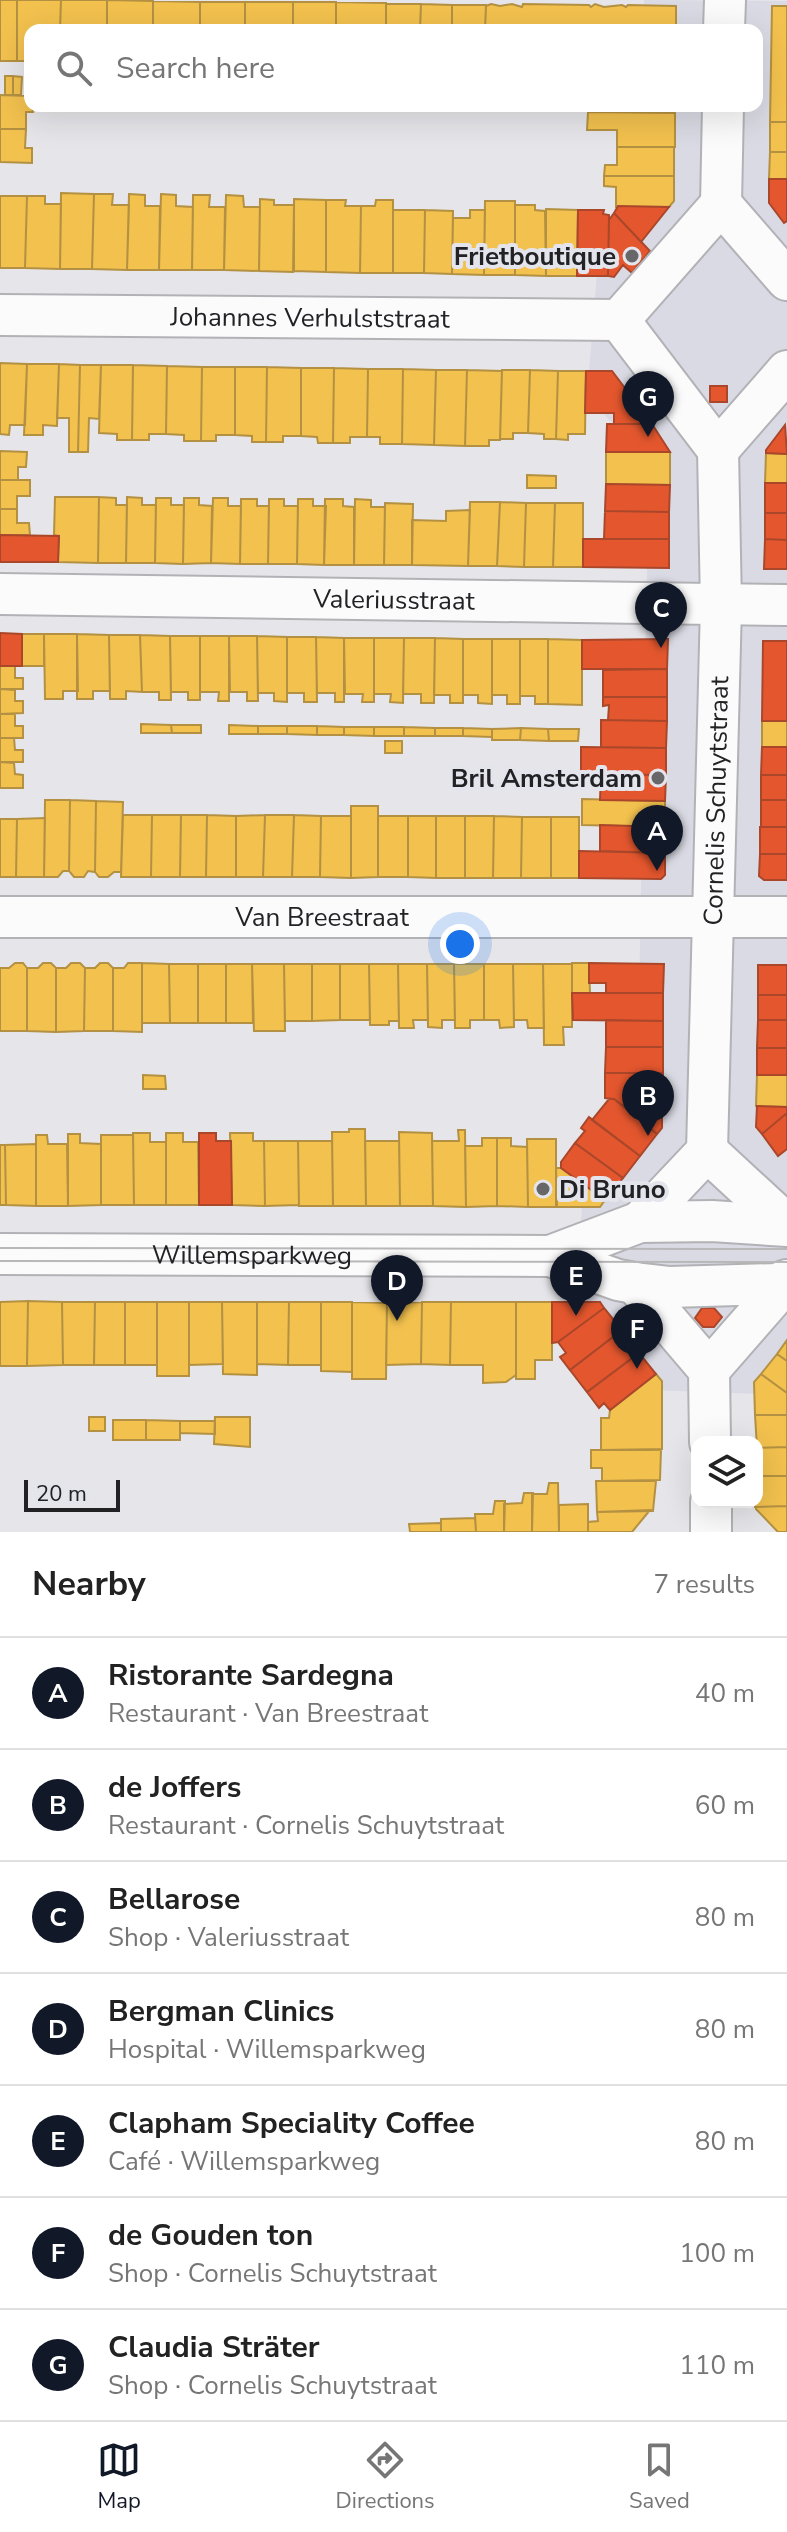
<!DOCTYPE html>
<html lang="en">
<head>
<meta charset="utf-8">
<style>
  :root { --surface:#fff; --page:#f6f6f6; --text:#222; --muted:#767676; --line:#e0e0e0; --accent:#111827 }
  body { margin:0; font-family:"Nunito Sans",sans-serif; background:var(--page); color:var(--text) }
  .controls { position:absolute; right:24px; bottom:24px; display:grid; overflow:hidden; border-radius:16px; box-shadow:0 8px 32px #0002 }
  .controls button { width:72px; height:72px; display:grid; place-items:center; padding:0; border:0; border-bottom:2px solid var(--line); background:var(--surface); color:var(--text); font:40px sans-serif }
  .scale { position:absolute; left:24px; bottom:20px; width:96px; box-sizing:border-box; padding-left:8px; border:4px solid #222225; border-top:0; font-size:22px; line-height:28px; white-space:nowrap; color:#222225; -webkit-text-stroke:6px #e4e4ec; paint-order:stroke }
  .you { position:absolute; left:460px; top:944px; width:28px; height:28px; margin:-20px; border:6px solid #fff; border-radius:50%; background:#1a73e8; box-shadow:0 0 0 12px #1a73e833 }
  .badge { display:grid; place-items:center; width:52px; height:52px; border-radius:50%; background:var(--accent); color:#fff; font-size:26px; font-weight:700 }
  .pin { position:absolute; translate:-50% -66px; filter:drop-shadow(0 2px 4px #0008) }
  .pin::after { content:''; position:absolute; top:42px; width:28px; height:24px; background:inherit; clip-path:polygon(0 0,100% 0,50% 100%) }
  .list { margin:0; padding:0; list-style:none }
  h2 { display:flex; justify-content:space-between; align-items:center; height:104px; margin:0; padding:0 32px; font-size:34px }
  h2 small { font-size:26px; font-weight:400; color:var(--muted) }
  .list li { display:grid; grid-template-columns:52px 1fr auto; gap:24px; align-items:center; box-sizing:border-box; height:112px; padding:0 32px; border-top:2px solid var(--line) }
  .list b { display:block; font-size:30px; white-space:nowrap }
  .list p { margin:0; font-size:26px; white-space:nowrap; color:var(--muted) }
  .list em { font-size:26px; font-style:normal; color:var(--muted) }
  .icon { flex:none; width:44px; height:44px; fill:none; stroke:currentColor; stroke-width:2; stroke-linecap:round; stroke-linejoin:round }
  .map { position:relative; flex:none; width:787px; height:1532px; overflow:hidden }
  .search { position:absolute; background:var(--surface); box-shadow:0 8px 32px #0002; left:24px; right:24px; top:24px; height:88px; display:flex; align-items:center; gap:20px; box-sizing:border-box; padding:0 28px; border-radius:16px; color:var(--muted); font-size:30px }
  .sheet { height:888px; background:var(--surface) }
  nav { display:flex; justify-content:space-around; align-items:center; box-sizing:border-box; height:112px; border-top:2px solid var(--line); background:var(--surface); font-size:22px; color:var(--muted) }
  nav a { display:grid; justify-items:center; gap:4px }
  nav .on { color:var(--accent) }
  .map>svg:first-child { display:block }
  .built { fill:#dadae4 }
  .homes { fill:#f2c14e; stroke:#b49142; stroke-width:2 }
  .shops { fill:#e4572e; stroke:#aa472b; stroke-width:2 }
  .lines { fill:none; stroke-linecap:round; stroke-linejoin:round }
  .minor-casing { stroke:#b2b2b6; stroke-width:44 }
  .minor { stroke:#fbfbfc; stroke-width:40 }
  .tram { stroke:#b8b8b9; stroke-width:2 }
  .poi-dot { fill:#67676a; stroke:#e4e4ec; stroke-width:3 }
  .labels { text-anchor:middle; stroke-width:8; stroke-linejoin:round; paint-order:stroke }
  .poi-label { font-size:26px; font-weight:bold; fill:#222225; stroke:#e4e4ec; text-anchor:end }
  .street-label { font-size:26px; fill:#222225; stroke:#e4e4ec }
</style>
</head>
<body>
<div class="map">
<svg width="787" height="1532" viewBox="0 0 787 1532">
  <rect width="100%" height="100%" fill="#e6e6ea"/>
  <path class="built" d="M644,0L787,1V1395L620,1389L575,1337L583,1185L637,1102L649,463L587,396L598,260L643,202V106H757V30H644Z"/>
  <path class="homes" d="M0,0H17V61H0Z
    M17,0H61L60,30H30V61H17Z
    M61,0H107V30H60Z
    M107,0L153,1V30H107Z
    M153,1L200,2V30H153Z
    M200,2H245V30H200Z
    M245,2H293V30H245Z
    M293,2H336V30H293Z
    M336,2L386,3V30H336Z
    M386,4H421L420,30H386Z
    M421,4L452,5V30H420Z
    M491,4L500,6L512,4L522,7L523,4L589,5L591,7L595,4L604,7L622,5L626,7L628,5L676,6V30H485L486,6Z
    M452,5H486L485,30H452Z
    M772,6H787V122H770Z
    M5,76H13V95H5Z
    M13,76L22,77L21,95H13Z
    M0,95L30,96L33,112H26V129H0Z
    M620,106H675V113L620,112Z
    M588,112L675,113V147H617V130H587Z
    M770,122H787V152H770Z
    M0,129H26L25,148H32V163L0,162Z
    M617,147H674V176H604L605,165H617Z
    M770,152H787V179H769Z
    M604,176H674V201L669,207H616V187L604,186Z
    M61,193L94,194L92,269H60Z
    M94,194H113L112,205H129L127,270L92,269Z
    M129,194L145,195V206H160L159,270H127Z
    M161,194L176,195V206L193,207L192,270H159Z
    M193,195H210L209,207H225L224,270H192Z
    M226,195L243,196L244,207H260L259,271L224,270Z
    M0,196H27L25,268H0Z
    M27,196H45V204H61L60,269L25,268Z
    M260,199L274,200V205H294L293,272L259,271Z
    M294,199L326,200V272L294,271Z
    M326,200H346L345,206H361L360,273L326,272Z
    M376,200H393V273H360L361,206H375Z
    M485,201H515V275H484Z
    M515,205H535V210L545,211L546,276L515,275Z
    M546,209L578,210L577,276H546Z
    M393,210H425L424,273H393Z
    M425,210L453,211L452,274L424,273Z
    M470,210H485L484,275L452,274L453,218H470Z
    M0,363L27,364L25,425H10L9,435L0,434Z
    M27,364H59L57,426L43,425V435H24Z
    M59,364L80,365L78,452H69V418H57Z
    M80,365H101L99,419L89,418L88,452H78Z
    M101,365H133L132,440H117V434L99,433Z
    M133,365L167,366L166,434H149V440H132Z
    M167,366L202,367L201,441H184V435L166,434Z
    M202,367H235V435H216V441H201Z
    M235,367H267L266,442H252V436L235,435Z
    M267,367L301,368V436H283V442H266Z
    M301,368H334L333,443H318L317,437L301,436Z
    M334,368L368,369L367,437H350V443H333Z
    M368,369H403L402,444H380V437H367Z
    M403,369L436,370L434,445L402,444Z
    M436,370H467L465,446L434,445Z
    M467,370L502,371L500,440H489V446H465Z
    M502,370H530L528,433H513V439H500Z
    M530,370L558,371L556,439H544V434L528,433Z
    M558,371H586L585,434H568V440L556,439Z
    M0,451L27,452L26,467H18V480H0Z
    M606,452H670V485L606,484Z
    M766,453L787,454V483H765Z
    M527,475L556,476V488H527Z
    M0,480H30V496H17V509H0Z
    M55,497H99L98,563L58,562L59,536L54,535Z
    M99,497L116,498V505H127L126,563H98Z
    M127,497L142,498V505H156L155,563H126Z
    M156,498H171V505H184L183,564L155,563Z
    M184,498H199V505L212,506L211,563L183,564Z
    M213,498H228V506H241L240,564L211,563Z
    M241,499H257V506H269L268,564H240Z
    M269,499H284V506H298L297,564H268Z
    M298,499H313V506H326L324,565L297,564Z
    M325,499H343V506L354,507V565H324Z
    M355,499L371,500V507H385L384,565H354Z
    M470,502H500L497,566H468Z
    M500,502L526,503L524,567L497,566Z
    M385,503L413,504L412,565H384Z
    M526,503H555L553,567H524Z
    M555,503H583V567H553Z
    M0,509H17V523H29L30,535H0Z
    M470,510L468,566L412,565V520L446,521V511Z
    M22,634H44V666H22Z
    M44,634H77L78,691H63V699H45Z
    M77,634L109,635L110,691H93V699H77Z
    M109,635H140L142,692L126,691V699H110Z
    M140,635L170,636L171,700H159V692H142Z
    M170,636H200V700H188V692H171Z
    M200,636H229V701H218L219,692H200Z
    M229,636H257L258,701H247V692H230Z
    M257,636L287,637V702L274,701V693H258Z
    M287,637H316L317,702H304V693H287Z
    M316,637L344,638V702H335V693H317Z
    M344,638H374V702H362L363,694H345Z
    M374,638H404L403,703L390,702L391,694H374Z
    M404,638H435L434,703H421V694H403Z
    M435,638L463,639V703H450V695H434Z
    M463,639H492V704L478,703V695H463Z
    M492,639H520V704H507V695H492Z
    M520,639H548V704H535V696H520Z
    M548,639L582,640V705L548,704Z
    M0,666H15V678H23V689H0Z
    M0,689L15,690V701H23V713L0,714Z
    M0,714H15V726H23V738H0Z
    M762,721H787V747H762Z
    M141,724L171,725L172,733H141Z
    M171,725H201V733H172Z
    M229,725L258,726V734H229Z
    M258,726H287V734H258Z
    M287,726H317V735L287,734Z
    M317,726L344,727V735H317Z
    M344,727H374V736L344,735Z
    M374,727H404V736H374Z
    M404,727L435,728V736H404Z
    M435,728H463V736H435Z
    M463,728L492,729V737L463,736Z
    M521,728L548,729L549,741L520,740Z
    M521,728L520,740H492V729Z
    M548,729H579L578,741H549Z
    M0,738H14L15,750H23V762H0Z
    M385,741H402V753H385Z
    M0,762L14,763L15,774L23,775V788H0Z
    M582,799L665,801V827L582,825Z
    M45,800H70L69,871H63L58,877H44Z
    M70,800L96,801L95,872L88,871L84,877H74L69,871Z
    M96,801L123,802L121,872H114L108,877H99L95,872Z
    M351,806H378V877L351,878Z
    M123,815H152L151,877H121Z
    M152,815H181L180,877H151Z
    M181,815H207L206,877H180Z
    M207,815L236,816V877H206Z
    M265,815L263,877H236V816Z
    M265,815H294L292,877H263Z
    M294,815L321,816L320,877H292Z
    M321,816H351V878L320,877Z
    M378,816H408V877H378Z
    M408,816H436V878L408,877Z
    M436,816H465V878H436Z
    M465,816H494L493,878H465Z
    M494,816L522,817L521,878H493Z
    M522,817H551V878H521Z
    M551,817H579V878H551Z
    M45,818L44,877H16L17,819Z
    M0,819H17L16,877H0Z
    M15,963H23L27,968V1031H0V968H9Z
    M43,963H51L56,968V1032L27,1031V968H38Z
    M71,963H80L85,968L84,1031L56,1032V968H66Z
    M100,963H108L113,968V1031H84L85,968H95Z
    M128,963H142V1032L113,1031V968H124Z
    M142,963L169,964L170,1023H142Z
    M572,963H589L590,993H572Z
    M169,964H198V1023H170Z
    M198,964H226V1023H198Z
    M226,964H252L253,1023H226Z
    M252,964H284L285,1031H254Z
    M284,964H312V1021H285Z
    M312,964H340V1020L312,1021Z
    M340,964H369L370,1020H340Z
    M369,964H398L399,1021H389V1025H370Z
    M398,964H427L428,1020H413L414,1028H399Z
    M427,964H454L455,1020H442V1028L428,1027Z
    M454,964H484V1020H470V1028H455Z
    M484,964H513L514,1027L500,1028L499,1020H484Z
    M513,964H543L544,1028H528L527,1020H514Z
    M543,964H572V1027H563L564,1045H544Z
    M143,1075L165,1076L166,1089H143Z
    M757,1075H787V1107L756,1106Z
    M349,1129H365L366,1206H333L332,1132H349Z
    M458,1130H465L466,1207L433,1206L432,1141H459Z
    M399,1132L432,1133L433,1206H400Z
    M133,1133H150V1142H166V1205H134Z
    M166,1133H183V1142H198L199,1205H166Z
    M230,1133H253V1141H264L265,1206L232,1205Z
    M68,1134H80V1143L101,1144V1205L68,1206Z
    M36,1135H47L48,1144H67L68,1206H36Z
    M101,1135H133L134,1205H101Z
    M482,1138H497V1206L466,1207L465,1146H482Z
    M497,1138H511V1146L527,1147L528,1207L497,1206Z
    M527,1139H556V1207H528Z
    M264,1141H298L299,1205L265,1206Z
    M298,1141H332L333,1206H299Z
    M365,1141H399L400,1206H366Z
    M36,1144V1206L6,1205L5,1145Z
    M0,1145H5L6,1205H0Z
    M556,1168H561L605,1200L600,1207H557Z
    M28,1301L27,1366H0V1302Z
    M28,1301L62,1302L63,1365L27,1366Z
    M62,1302H95L94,1365H63Z
    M95,1302H125V1365H94Z
    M125,1302H157V1365H125Z
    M157,1302H189V1376H157Z
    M189,1302H222L223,1364L189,1365Z
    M222,1302H257V1375L223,1374Z
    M257,1302H289L288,1365L257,1364Z
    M289,1302H321V1365H288Z
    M321,1302H352V1372L321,1371Z
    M352,1302L387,1303L386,1379H352Z
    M422,1302L421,1364L386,1365L387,1303Z
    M422,1302H451L450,1365L421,1364Z
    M451,1302H516V1375L506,1382L483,1383V1365H450Z
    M516,1302H552V1360H535V1379H516Z
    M787,1340V1361L777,1354Z
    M777,1354L787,1361V1393L761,1374Z
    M656,1374L662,1381V1449L601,1450V1418H609L610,1410Z
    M761,1374L787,1393V1415H755L754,1382Z
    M755,1415H787V1447L757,1448Z
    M89,1417H105V1431H89Z
    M215,1417H250V1447L214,1444Z
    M113,1420H146V1440H113Z
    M146,1420L180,1421V1440H146Z
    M180,1421H215V1434L180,1433Z
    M787,1447V1476H757V1448Z
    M591,1450H661L660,1480L602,1481V1468H591Z
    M757,1476H787V1506L755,1507Z
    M596,1481H656L653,1511L597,1512Z
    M549,1483H558L559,1532H532V1494H547Z
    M524,1493H533L532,1532H504V1504L522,1503Z
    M495,1501H505L504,1532H476L475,1514H493Z
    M588,1504V1532H559V1505Z
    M787,1506V1532H778L756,1509V1507Z
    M650,1510L632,1532H588V1522L598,1521L597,1512Z
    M475,1518L476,1532H441V1519Z
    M441,1523V1532H410L409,1524Z"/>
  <path class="shops" d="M769,179H787V221L784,223L769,203Z
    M618,206L669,207L641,242L614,213Z
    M578,210H604L603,214L609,215L608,276H577Z
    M614,213L650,251L632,273L623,265L614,277L608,276L609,220Z
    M586,371H612L652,424H614V413H585Z
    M710,386H727V402H710Z
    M607,424H652L670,452H606Z
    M785,425L787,454L766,453V450Z
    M765,483H787V513H765Z
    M606,484L670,485L669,512L605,511Z
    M605,511L669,512V539H604Z
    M765,513H787V540L765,539Z
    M0,535L59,536L58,562H0Z
    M583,539H669V568L583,567Z
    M765,539L787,540V569H764Z
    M0,633L22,634V666H0Z
    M668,639L667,669H582V640Z
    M763,641H787V721H762Z
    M667,669V697H603V670Z
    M603,697H667V721L608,720L609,705L603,706Z
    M601,720L667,721L666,748L601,747Z
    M581,747L666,748V775L581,774Z
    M762,747H787V775H761Z
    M601,774L666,775L665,801L600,800Z
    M761,775H787V800H761Z
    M761,800H787V827H761Z
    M600,825L665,827V853L600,851Z
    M760,827H787V854H760Z
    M579,851L665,853V875L661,879L579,878Z
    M760,854H787V880H764L759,876Z
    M589,963L664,964L663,993H606V983H589Z
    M758,965H787V995H758Z
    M572,993H663V1021L573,1020Z
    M758,995H787V1020H758Z
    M606,1020L663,1021V1047H606Z
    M758,1020H787V1048H757Z
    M606,1047H663V1073H605Z
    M757,1048H787V1075H757Z
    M605,1073H663L662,1106L622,1105L614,1099L605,1098Z
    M609,1099H614L657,1134L640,1156L592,1120Z
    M622,1105L662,1106V1128L657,1134Z
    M757,1106L787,1107V1113L762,1134L756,1127Z
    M787,1113V1149L778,1156L762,1134Z
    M589,1117L640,1156L623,1178L575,1143L585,1131L581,1128Z
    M199,1133H216V1141H231L232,1205H199Z
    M575,1143L623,1178L605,1200L561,1168V1162Z
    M552,1302H600L604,1308L558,1342L552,1343Z
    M604,1308L622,1330L570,1370L560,1357L566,1353L558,1342Z
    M702,1308H714L722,1317L714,1327H703L695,1318Z
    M622,1330L639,1353L587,1392L570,1370Z
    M639,1353L656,1374L610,1410L604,1403L599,1408L587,1392Z"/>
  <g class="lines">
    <g class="minor-casing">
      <g id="minor">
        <path d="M724,30L725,0"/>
        <path d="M721,204L787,280"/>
        <path d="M721,204L723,106"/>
        <path id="s1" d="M0,315L619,320"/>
        <path d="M619,320L718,450"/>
        <path d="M619,320L721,204"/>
        <path d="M718,450L787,371"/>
        <path id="s2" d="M0,594L787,605"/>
        <path id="s3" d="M0,917H787"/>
        <path d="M707,1151L772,1211L783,1224"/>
        <path id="s4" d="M640,1222L707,1151L721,605L718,450"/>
        <path id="s5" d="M0,1254L550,1256L618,1280L635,1283L670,1287L776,1284L787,1280"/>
        <path d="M550,1256L640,1222L712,1221L787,1226"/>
        <path d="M635,1283L709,1370L710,1442"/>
        <path d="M709,1370L771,1299L776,1284"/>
        <path d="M711,1502V1532"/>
      </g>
    </g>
    <use href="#minor" class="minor"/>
    <path class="tram" d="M0,1248L787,1249
      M0,1261L787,1262"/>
  </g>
  <g class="poi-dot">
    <circle cx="632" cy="256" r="8"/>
    <circle cx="658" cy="778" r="8"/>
    <circle cx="543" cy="1189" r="8"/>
  </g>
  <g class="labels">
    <g class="poi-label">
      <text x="616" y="265">Frietboutique</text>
      <text x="642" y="787">Bril Amsterdam</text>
      <text x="559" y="1198" text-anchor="start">Di Bruno</text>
    </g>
    <g class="street-label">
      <text dy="9" stroke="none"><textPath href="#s1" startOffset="310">Johannes Verhulststraat</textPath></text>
      <text dy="9" stroke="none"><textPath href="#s2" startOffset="394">Valeriusstraat</textPath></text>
      <text dy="9" stroke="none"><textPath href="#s4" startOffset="448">Cornelis Schuytstraat</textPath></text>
      <text dy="9" stroke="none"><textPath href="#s3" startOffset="322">Van Breestraat</textPath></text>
      <text dy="9" stroke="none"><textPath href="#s5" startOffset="252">Willemsparkweg</textPath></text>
    </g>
  </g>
</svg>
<div class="controls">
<button><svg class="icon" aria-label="layers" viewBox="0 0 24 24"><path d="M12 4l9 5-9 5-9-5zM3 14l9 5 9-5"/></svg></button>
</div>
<div class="scale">20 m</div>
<div class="you"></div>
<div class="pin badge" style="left:657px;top:871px">A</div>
<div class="pin badge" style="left:648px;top:1136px">B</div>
<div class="pin badge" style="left:661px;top:648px">C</div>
<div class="pin badge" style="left:397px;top:1321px">D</div>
<div class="pin badge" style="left:576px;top:1316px">E</div>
<div class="pin badge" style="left:637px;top:1369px">F</div>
<div class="pin badge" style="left:648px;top:437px">G</div>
<div class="search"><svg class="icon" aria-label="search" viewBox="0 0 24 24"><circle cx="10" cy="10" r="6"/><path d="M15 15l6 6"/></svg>Search here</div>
</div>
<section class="sheet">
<h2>Nearby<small>7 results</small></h2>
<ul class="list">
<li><span class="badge">A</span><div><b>Ristorante Sardegna</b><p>Restaurant · Van Breestraat</p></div><em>40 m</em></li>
<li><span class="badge">B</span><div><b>de Joffers</b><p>Restaurant · Cornelis Schuytstraat</p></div><em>60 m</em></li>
<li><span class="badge">C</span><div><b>Bellarose</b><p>Shop · Valeriusstraat</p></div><em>80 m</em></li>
<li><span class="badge">D</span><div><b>Bergman Clinics</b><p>Hospital · Willemsparkweg</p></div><em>80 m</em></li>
<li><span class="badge">E</span><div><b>Clapham Speciality Coffee</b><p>Café · Willemsparkweg</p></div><em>80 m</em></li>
<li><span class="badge">F</span><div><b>de Gouden ton</b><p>Shop · Cornelis Schuytstraat</p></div><em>100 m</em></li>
<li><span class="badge">G</span><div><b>Claudia Sträter</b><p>Shop · Cornelis Schuytstraat</p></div><em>110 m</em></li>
</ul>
</section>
<nav>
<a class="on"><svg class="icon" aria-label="map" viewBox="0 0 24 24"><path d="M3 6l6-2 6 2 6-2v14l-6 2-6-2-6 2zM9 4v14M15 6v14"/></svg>Map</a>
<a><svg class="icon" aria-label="directions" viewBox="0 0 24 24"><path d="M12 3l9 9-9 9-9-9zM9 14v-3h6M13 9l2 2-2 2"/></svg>Directions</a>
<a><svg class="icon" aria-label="saved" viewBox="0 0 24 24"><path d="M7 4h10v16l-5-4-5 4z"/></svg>Saved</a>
</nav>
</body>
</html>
